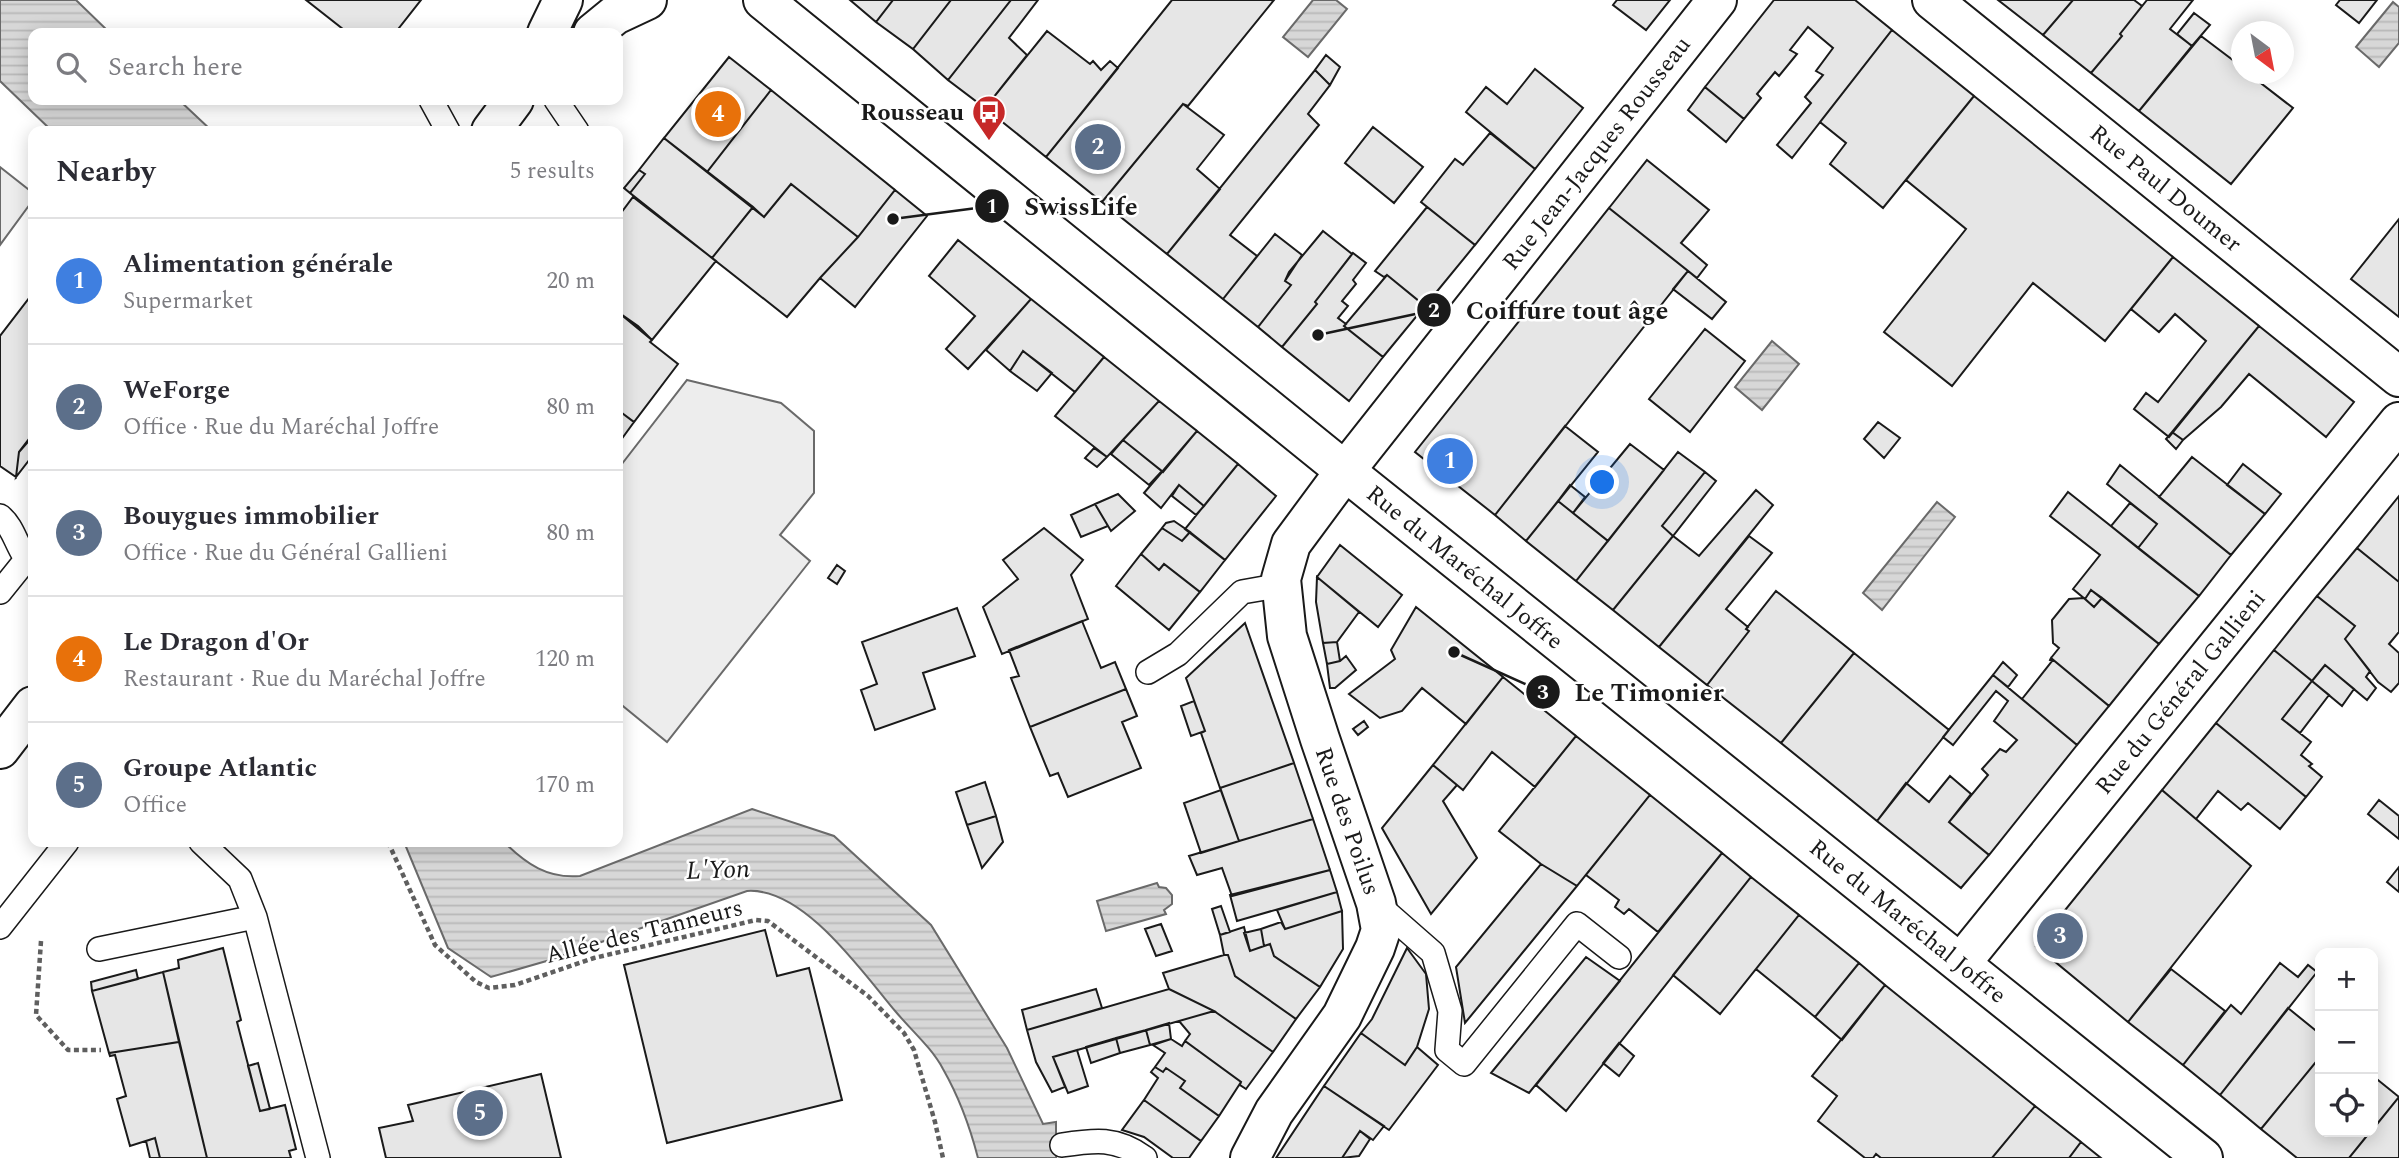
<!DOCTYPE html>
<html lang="en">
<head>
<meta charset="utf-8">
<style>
  :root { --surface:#fff; --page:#f2f2f3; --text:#2b2b33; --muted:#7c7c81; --line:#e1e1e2; --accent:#ea580c }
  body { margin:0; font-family:Spectral,serif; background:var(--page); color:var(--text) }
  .controls { position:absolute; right:21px; bottom:21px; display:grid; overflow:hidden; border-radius:14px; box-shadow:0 4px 18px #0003 }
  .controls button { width:63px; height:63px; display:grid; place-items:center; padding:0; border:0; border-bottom:2px solid var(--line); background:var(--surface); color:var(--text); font:35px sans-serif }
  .compass { position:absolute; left:2231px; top:21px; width:63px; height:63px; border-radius:50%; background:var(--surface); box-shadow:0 4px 18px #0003; rotate:148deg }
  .you { position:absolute; left:1603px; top:483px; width:24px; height:24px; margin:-18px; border:5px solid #fff; border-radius:50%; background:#1a73e8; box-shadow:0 0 0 10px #1a73e833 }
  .badge { display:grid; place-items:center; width:46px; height:46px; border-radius:50%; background:var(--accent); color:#fff; font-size:23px; font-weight:700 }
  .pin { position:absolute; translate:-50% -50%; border:4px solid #fff; box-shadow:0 2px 7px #0006 }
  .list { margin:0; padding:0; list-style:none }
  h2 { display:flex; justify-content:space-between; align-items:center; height:91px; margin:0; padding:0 28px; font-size:30px }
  h2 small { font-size:23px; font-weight:400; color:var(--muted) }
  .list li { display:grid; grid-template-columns:46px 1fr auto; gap:21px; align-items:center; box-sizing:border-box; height:126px; padding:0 28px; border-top:2px solid var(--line) }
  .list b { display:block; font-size:26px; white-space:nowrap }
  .list p { margin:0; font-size:23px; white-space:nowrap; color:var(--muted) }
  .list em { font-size:23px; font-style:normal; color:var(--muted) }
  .icon { flex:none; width:38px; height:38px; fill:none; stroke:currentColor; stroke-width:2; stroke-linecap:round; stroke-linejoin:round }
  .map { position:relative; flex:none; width:2399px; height:1158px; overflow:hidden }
  .search { position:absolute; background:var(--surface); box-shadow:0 4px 18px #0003; left:28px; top:28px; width:595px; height:77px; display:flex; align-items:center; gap:18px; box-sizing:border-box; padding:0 24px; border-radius:14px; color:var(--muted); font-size:26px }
  .panel { position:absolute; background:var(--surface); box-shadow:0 4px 18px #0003; left:28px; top:126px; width:595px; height:721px; border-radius:14px }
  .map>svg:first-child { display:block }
  .built { fill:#ededed; stroke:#6a6a6a; stroke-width:2 }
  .water { fill:url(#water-rules); stroke:#6a6a6a; stroke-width:2 }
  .building { fill:#e6e6e6; stroke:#1a1a1a; stroke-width:2 }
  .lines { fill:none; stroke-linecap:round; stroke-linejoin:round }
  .service-casing { stroke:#1a1a1a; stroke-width:26 }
  .minor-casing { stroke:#1a1a1a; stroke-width:42 }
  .tertiary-casing { stroke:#1a1a1a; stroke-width:42 }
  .secondary-casing { stroke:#1a1a1a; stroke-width:42 }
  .path { stroke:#5f5f5f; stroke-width:4.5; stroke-dasharray:5 3.5; stroke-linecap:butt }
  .service { stroke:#fff; stroke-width:23 }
  .minor { stroke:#fff; stroke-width:38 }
  .tertiary { stroke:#fff; stroke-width:38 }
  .secondary { stroke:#fff; stroke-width:38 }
  .labels { text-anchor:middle; stroke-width:5; stroke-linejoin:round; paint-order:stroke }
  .poi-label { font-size:24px; font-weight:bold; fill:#1a1a1a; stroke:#fff; text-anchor:end }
  .street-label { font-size:24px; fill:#1a1a1a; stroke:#fff }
  .water-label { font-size:26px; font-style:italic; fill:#1a1a1a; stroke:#fff }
  .leader { fill:none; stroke:#1a1a1a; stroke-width:2.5 }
  .callout-dot { fill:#1a1a1a; stroke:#fff; stroke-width:2.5 }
  .mark-label { font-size:21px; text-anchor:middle; font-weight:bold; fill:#fff }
  .callout-label { font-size:26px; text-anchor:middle; font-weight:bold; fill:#1a1a1a; stroke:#fff; stroke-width:5; stroke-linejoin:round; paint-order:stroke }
</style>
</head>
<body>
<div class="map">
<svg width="2399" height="1158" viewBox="0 0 2399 1158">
  <defs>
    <pattern id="water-rules" width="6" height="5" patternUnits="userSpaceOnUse" patternTransform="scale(1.75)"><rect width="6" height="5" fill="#d7d7d7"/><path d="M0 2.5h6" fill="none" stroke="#b8b8b8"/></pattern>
  </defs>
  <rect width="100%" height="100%" fill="#fff"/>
  <path class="built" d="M0,167L33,193V200L0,245Z
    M687,380L781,403L814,431V493L780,535L810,561L667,742L618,702V469Z"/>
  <path class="water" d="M0,0H76L110,33H33V100H179L212,131H52L0,81Z
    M1313,0H1336L1347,9L1308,57L1283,37Z
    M2393,2L2399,7V43L2379,67L2356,47Z
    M1772,341L1799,364L1762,410L1735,387Z
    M1937,502L1955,517L1882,610L1863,593Z
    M752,809L834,836L931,925L1007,1048L1043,1124L1056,1122V1158H978C970,1127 959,1097 943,1069C932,1048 911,1030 896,1012C863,973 804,887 747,891L550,960L491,977L448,948L404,842H504C526,864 548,879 580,876Z
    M1157,883L1159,887L1166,888L1172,895V904L1164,910L1166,914L1106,931L1097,901Z"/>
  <path class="building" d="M306,0H421L395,33H348Z
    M850,0H893L876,22Z
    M893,0H951L913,49L876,22Z
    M951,0H1011L948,80L913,49Z
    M1011,0H1038L1009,38L1027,55L985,108L948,80Z
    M1172,0H1274L1188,106L1183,104L1102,202L1046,157Z
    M1617,0H1670L1646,30L1613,5Z
    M1774,0H1855L1892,30L1792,158L1777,145L1811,103L1805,97L1823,75L1816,71L1833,48L1808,27L1790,50L1797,54L1779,76L1775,72L1757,94L1761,98L1744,119L1705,87Z
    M1998,0H2073L2043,35Z
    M2073,0H2134L2142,6L2120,34L2122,36L2091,73L2043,35Z
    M2147,0H2193L2170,29L2192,46L2139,111L2091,73L2122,36L2120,34Z
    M2340,0H2377L2359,23L2336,5Z
    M2194,13L2210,25L2192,46L2177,34Z
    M1892,30L1974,96L1883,208L1830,164L1846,143L1820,122Z
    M1047,31L1090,64L1093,61L1101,70L1110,61L1118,68L1046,157L985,108Z
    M2201,36L2242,67V74H2249L2293,108L2231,184L2139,111Z
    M1326,55L1340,67L1330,85L1315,70Z
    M729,57L771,90L707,172L664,138Z
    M1535,69L1583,108L1535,169L1466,112L1486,87L1507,104Z
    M1315,70L1330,85L1308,114L1319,125L1230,235L1257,256L1223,299L1167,254Z
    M1705,87L1744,119L1726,142L1688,110Z
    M771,90L895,190L858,237L791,184L764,217L707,172Z
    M1974,96L2173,257L2105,341L2033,283L1952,386L1884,332L1966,229L1906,180Z
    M1183,104L1224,135L1197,169L1220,189L1167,254L1102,202Z
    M1373,127L1423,167L1394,203L1345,163Z
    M1490,133L1535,169L1475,245L1421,202L1455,159L1463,165Z
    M664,138L753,207L712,258L630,193L645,174L639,170Z
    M1647,160L1709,210L1681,243L1707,265L1697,278L1609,208Z
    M639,170L645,174L630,193L624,188Z
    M791,184L858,237L820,278L787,317L712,258L753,207L764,217Z
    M895,190L927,216L855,307L820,278L858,237Z
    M633,197L716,261L652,340L618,312V217Z
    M1427,207L1475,245L1425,306L1387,275L1384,277L1375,271Z
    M1609,208L1688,271L1495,515L1415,452Z
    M2399,219V317L2351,279Z
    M1323,231L1352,254L1315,302L1317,304L1282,347L1258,327L1291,285L1285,281L1289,272Z
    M1275,234L1302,255L1285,281L1291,285L1258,327L1223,299Z
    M958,240L1031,299L968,369L946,349L975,316L929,276Z
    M1353,253L1366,263L1353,280L1356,284L1342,301L1348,306L1338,318L1346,324L1344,326L1383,357L1349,401L1282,347L1317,304L1315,302Z
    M2173,257L2259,326L2169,437L2134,409L2146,393L2158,402L2206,341L2175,314L2159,332L2131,309Z
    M1688,271L1726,302L1712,319L1673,289Z
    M1387,275L1425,306L1383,357L1344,326Z
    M33,293V436L19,452L16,477L0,466V336Z
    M1031,299L1104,357L1075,392L1023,351L1010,371L986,350Z
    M618,312L638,326L652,340L650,342L678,364L634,422L618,410Z
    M2259,326L2354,402L2326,437L2249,374L2221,407L2183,440L2172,432Z
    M1705,329L1745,361L1690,432L1649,399Z
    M1023,351L1052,373L1037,391L1010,371Z
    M1104,357L1159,401L1107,457L1055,416Z
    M1159,401L1197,431L1163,472L1123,440Z
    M618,410L634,422L618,444Z
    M1878,422L1900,438L1884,458L1864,439Z
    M1565,426L1598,452L1526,541L1495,515Z
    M1197,431L1238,464L1204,506L1179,485L1161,508L1144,493Z
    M2172,432L2183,440L2176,449L2166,439Z
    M32,435L33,455L16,477L19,452Z
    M1123,440L1162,471L1149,485L1111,454Z
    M1630,444L1664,470L1608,541L1573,513Z
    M1094,448L1107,457L1097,467L1085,458Z
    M1678,452L1705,472L1662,526L1673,536L1613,610L1576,581Z
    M2192,457L2265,514L2231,555L2159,497Z
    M1238,464L1276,496L1225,560L1185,529Z
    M2243,464L2281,494L2265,514L2227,485Z
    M2120,465L2231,555L2199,596L2138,548L2157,524L2107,484Z
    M1705,472L1716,481L1673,536L1662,526Z
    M1179,485L1204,506L1196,515L1172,496Z
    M1570,485L1585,497L1573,513L1558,501Z
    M1756,490L1773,505L1659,647L1613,610L1673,536L1699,556Z
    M2068,492L2199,596L2159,644L2091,590L2085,599L2073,589L2100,555L2050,516Z
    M1118,494L1135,511L1111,531L1095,504Z
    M2399,496V582L2357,548Z
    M1558,501L1608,541L1576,581L1526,541Z
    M2130,503L2157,524L2138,548L2111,526Z
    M1095,504L1108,526L1081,537L1071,515Z
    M1174,521L1190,532L1182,541L1162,528L1166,523Z
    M1044,528L1083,560L1071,575L1088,619L1002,654L983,607L1018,579L1003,560Z
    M1162,528L1182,541L1190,532L1225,560L1200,592L1164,564L1159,570L1141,554Z
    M1749,536L1772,553L1726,609L1748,627L1746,629L1749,631L1707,685L1659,647Z
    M1340,545L1402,595L1378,627L1317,577Z
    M2357,548L2399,582V632L2389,644L2399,653V683L2391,692L2378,682L2345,639L2355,626L2317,596Z
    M1141,554L1159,570L1164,564L1200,592L1169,630L1116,586Z
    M837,565L845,571L837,584L828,578Z
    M1317,577L1359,612L1337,642L1323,643L1316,602Z
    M2091,590L2102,598L2094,607L2085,599Z
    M1776,591L1854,653L1781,743L1707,685L1749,631L1746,629Z
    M2317,596L2355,626L2345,639L2370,671L2366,677L2376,688L2367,700L2325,665L2312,681L2274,650Z
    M2084,598L2094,607L2102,598L2159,644L2109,706L2051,658L2059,648L2053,643L2052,620L2069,599Z
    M1416,607L1503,677L1466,724L1422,688L1402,711L1380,718L1349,694L1395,659L1391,650Z
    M957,608L975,656L923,673L935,709L875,730L861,690L877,684L862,642Z
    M1082,621L1101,668L1115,662L1126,689L1030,727L1011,678L1019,676L1009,650Z
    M1245,623L1294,763L1220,788L1201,733L1205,731L1186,678Z
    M1337,642L1340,661L1327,664L1323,643Z
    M2274,650L2312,681L2282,719L2311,742L2301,755L2312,764L2309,766L2322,777L2306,797L2216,723Z
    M1854,653L1949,730L1877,821L1781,743Z
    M1346,656L1356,670L1335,688H1330L1327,664L1340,661Z
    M2051,658L2109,706L2077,745L2022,699L2052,661L2050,660Z
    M2003,662L2017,675L2008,687L1993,675Z
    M2325,665L2354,689L2342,706L2312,681Z
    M1993,675L2077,745L1989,855L1949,822L1988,775L1982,769L2000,749L2006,752L2017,740L1994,721L2008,701L1996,691L1953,745L1943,737Z
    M1503,677L1576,736L1535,787L1492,752L1463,790L1433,765Z
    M2312,681L2329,695L2300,733L2282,719Z
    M1126,689L1137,716L1122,722L1141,768L1068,797L1058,773L1050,776L1030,727Z
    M1194,701L1205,731L1191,736L1181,706Z
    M1364,721L1368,727L1358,735L1353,729Z
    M2216,723L2306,797L2280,829L2248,803L2241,810L2218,791L2196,819L2162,790Z
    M1576,736L1650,795L1577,886L1541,864L1499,831Z
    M1294,763L1313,819L1239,841L1220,788Z
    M1433,765L1457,785L1443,801L1477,858L1431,914L1382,828Z
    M1950,776L1971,794L1949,822L1989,855L1961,888L1877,821L1906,783L1929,802Z
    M985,782L996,816L967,825L956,792Z
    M1221,790L1239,841L1201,853L1184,803Z
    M2162,790L2251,866L2128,1022L2036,946Z
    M1650,795L1722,853L1658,932L1629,909L1624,914L1615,907L1619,900L1586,875Z
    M2379,800L2399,816V839L2368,814Z
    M996,816L1003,842L982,868L967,825Z
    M1313,819L1330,870L1232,896L1222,868L1197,875L1189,856Z
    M1722,853L1751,877L1566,1111L1536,1085Z
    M1541,864L1577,886L1465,1023L1456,967Z
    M2399,867V892L2387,882Z
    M1330,870L1337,892L1237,921L1230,895Z
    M1751,877L1799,915L1720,1014L1673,975Z
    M1337,892L1342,911L1285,929L1277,910Z
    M1221,906L1230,932L1220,935L1212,909Z
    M1342,911L1343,949L1320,987L1274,956L1270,944L1264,946L1261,929L1281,922L1285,929Z
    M1799,915L1859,963L1815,1017L1756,969Z
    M1161,924L1172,951L1156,956L1145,929Z
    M1244,927L1250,951L1270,944L1274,956L1320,987L1296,1019L1235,976L1228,955H1224L1220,935Z
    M1261,929L1264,946L1250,951L1244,933Z
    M765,930L777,976L809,968L842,1100L667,1143L624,965Z
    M223,948L241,1020L237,1022L260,1111L285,1105L296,1149L289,1151L291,1158H207L163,972L179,968L178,960Z
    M1407,948L1426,974L1429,1009L1417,1047L1405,1065L1361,1033L1372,1019Z
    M1224,955H1228L1235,976L1296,1019L1273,1052L1214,1011L1169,989L1163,973Z
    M1586,957L1620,981L1529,1093L1491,1073Z
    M1859,963L1885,985L1842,1040L1815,1017Z
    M2280,963L2298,977L2308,965L2317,972L2220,1095L2183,1065L2231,1005L2241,1014Z
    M2171,969L2225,1011L2183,1065L2128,1022Z
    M136,970L138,979L92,991L91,982Z
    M163,972L179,1042L109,1053L92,991Z
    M1885,985L2035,1106L1992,1158H1881L1876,1154L1873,1158H1865L1818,1121L1837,1096L1812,1076Z
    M1096,989L1102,1008L1027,1030L1022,1010Z
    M1169,989L1214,1011L1053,1057L1065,1087L1052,1092L1036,1062L1027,1030Z
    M2288,1008L2320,1034V1057L2261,1129L2220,1095Z
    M1214,1011L1273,1052L1246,1089L1240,1085L1241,1082L1185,1041L1190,1034L1179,1021Z
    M1169,1023L1171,1039L1150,1045L1146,1030Z
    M1146,1030L1150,1045L1120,1053L1116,1038Z
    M1361,1033L1405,1065L1417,1047L1438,1065L1389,1130L1324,1086Z
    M1116,1038L1120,1053L1091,1063L1086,1047Z
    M1171,1039L1182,1046L1185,1041L1241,1082L1219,1116L1180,1088L1185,1081L1166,1068L1163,1072L1155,1067L1165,1053L1153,1045Z
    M179,1042L207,1158H160L155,1138L130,1146L117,1099L126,1096L115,1055L110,1056L109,1053Z
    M1619,1043L1634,1056L1619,1076L1603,1063Z
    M1077,1050L1088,1086L1068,1093L1053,1057Z
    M2320,1057V1132H2370L2349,1158H2297L2261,1129Z
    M258,1063L270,1109L260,1111L248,1066Z
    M1155,1067L1163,1072L1166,1068L1185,1081L1180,1088L1219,1116L1201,1141L1144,1100L1158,1078L1151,1072Z
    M541,1074L561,1158H386L379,1128L413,1121L408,1105Z
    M2373,1076L2399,1097L2373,1129Z
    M1324,1086L1384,1126L1373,1140L1360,1131L1342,1158H1276Z
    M2399,1097V1158H2349L2370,1132H2373V1129Z
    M1144,1100L1201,1141L1189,1158H1173L1144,1137L1122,1130Z
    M2035,1106L2081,1142L2069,1158H1992Z
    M1360,1131L1370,1139L1359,1156L1342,1158Z
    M155,1138L160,1158H150L146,1141Z
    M2081,1142L2101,1158H2069Z"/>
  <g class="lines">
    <g class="service-casing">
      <path id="service" d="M431,100L448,131
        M556,100L577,131
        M0,516C16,529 17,553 33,565
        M0,592L33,551
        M1148,672L1178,654L1242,592L1282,585
        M201,842L240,879L255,917L318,1158
        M1376,903L1433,953L1450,1011L1447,1050L1464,1064L1577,924L1619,957
        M0,927L67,842
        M99,949L255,917
        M1062,1145C1095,1140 1116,1137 1145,1158"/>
    </g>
    <g class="minor-casing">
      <path id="minor" d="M1932,0L2399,377
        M1961,963L2399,422
        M1250,1158L1274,1112L1342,1016L1375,948L1381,930L1376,903L1320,739L1287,636L1281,579L1291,544L1345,471L1717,0"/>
    </g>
    <g class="tertiary-casing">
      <path id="tertiary" d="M763,0L1345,471L2203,1158"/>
    </g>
    <g class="secondary-casing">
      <path id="secondary" d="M547,33L563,0
        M593,33L615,15L647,0
        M491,131L514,100
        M0,749L33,706"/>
    </g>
    <path class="path" d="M388,842L435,945L476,982L489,988L515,985L594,958L735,925L756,920L768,921L868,996L904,1033L914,1050L935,1122L943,1158
      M41,941L36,1015L68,1050H101"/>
    <use href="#service" class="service"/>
    <use href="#minor" class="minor"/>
    <use href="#tertiary" class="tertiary"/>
    <use href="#secondary" class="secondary"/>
  </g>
  <defs>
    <g id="bus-pin" transform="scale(1.75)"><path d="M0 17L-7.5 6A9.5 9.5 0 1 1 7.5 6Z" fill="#c62828" stroke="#fff"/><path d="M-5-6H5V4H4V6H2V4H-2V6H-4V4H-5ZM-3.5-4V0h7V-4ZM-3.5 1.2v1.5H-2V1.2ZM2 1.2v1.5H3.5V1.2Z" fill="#fff"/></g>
  </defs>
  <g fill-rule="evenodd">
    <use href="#bus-pin" x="989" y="112"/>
  </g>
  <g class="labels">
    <g class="poi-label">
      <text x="964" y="120">Rousseau</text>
    </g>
    <g class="street-label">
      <text transform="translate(1596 153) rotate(-52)" y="8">Rue Jean-Jacques Rousseau</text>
      <text transform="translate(2166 188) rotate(39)" y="8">Rue Paul Doumer</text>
      <text transform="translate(1465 567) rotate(39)" y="8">Rue du Maréchal Joffre</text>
      <text transform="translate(2180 692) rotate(-51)" y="8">Rue du Général Gallieni</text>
      <text transform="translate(1348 821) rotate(71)" y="8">Rue des Poilus</text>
      <text transform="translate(1908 921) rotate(39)" y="8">Rue du Maréchal Joffre</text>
      <text transform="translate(644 931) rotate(-14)" y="8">Allée des Tanneurs</text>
    </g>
    <g class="water-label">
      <text transform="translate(718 869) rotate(-2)" y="9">L'Yon</text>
    </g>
  </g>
  <path class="leader" d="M893 219L992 206M1318 335L1434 310M1454 652L1543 692"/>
  <g class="callout-dot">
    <circle cx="893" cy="219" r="7"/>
    <circle cx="1318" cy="335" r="7"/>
    <circle cx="1454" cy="652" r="7"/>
    <circle cx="992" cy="206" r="18"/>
    <circle cx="1434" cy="310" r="18"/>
    <circle cx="1543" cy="692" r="18"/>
  </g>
  <g class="mark-label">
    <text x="992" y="213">1</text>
    <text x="1434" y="317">2</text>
    <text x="1543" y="699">3</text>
  </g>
  <g class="callout-label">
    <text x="1081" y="215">SwissLife</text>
    <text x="1567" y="319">Coiffure tout âge</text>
    <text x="1649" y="701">Le Timonier</text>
  </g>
</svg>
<div class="controls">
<button>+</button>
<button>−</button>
<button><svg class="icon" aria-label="locate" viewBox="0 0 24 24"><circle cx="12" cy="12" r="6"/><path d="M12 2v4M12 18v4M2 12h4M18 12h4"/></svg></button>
</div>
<svg class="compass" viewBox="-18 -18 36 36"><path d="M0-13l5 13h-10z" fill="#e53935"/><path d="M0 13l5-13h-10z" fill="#7c7c81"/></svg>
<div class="you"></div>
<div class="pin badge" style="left:1450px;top:461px;background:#3f7fe0">1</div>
<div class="pin badge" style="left:1098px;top:147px;background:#5c6f8a">2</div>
<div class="pin badge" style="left:2060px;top:936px;background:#5c6f8a">3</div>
<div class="pin badge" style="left:718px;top:114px;background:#e8710a">4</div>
<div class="pin badge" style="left:480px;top:1113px;background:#5c6f8a">5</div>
<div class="search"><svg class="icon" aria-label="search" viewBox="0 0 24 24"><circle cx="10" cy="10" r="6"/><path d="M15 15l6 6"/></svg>Search here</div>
<section class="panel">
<h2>Nearby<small>5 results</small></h2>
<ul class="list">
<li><span class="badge" style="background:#3f7fe0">1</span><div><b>Alimentation générale</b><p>Supermarket</p></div><em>20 m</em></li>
<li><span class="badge" style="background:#5c6f8a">2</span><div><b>WeForge</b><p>Office · Rue du Maréchal Joffre</p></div><em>80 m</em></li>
<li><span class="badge" style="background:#5c6f8a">3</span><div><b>Bouygues immobilier</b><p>Office · Rue du Général Gallieni</p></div><em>80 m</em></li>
<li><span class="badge" style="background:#e8710a">4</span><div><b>Le Dragon d'Or</b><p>Restaurant · Rue du Maréchal Joffre</p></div><em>120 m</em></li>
<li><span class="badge" style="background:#5c6f8a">5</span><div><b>Groupe Atlantic</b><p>Office</p></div><em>170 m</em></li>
</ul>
</section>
</div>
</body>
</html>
